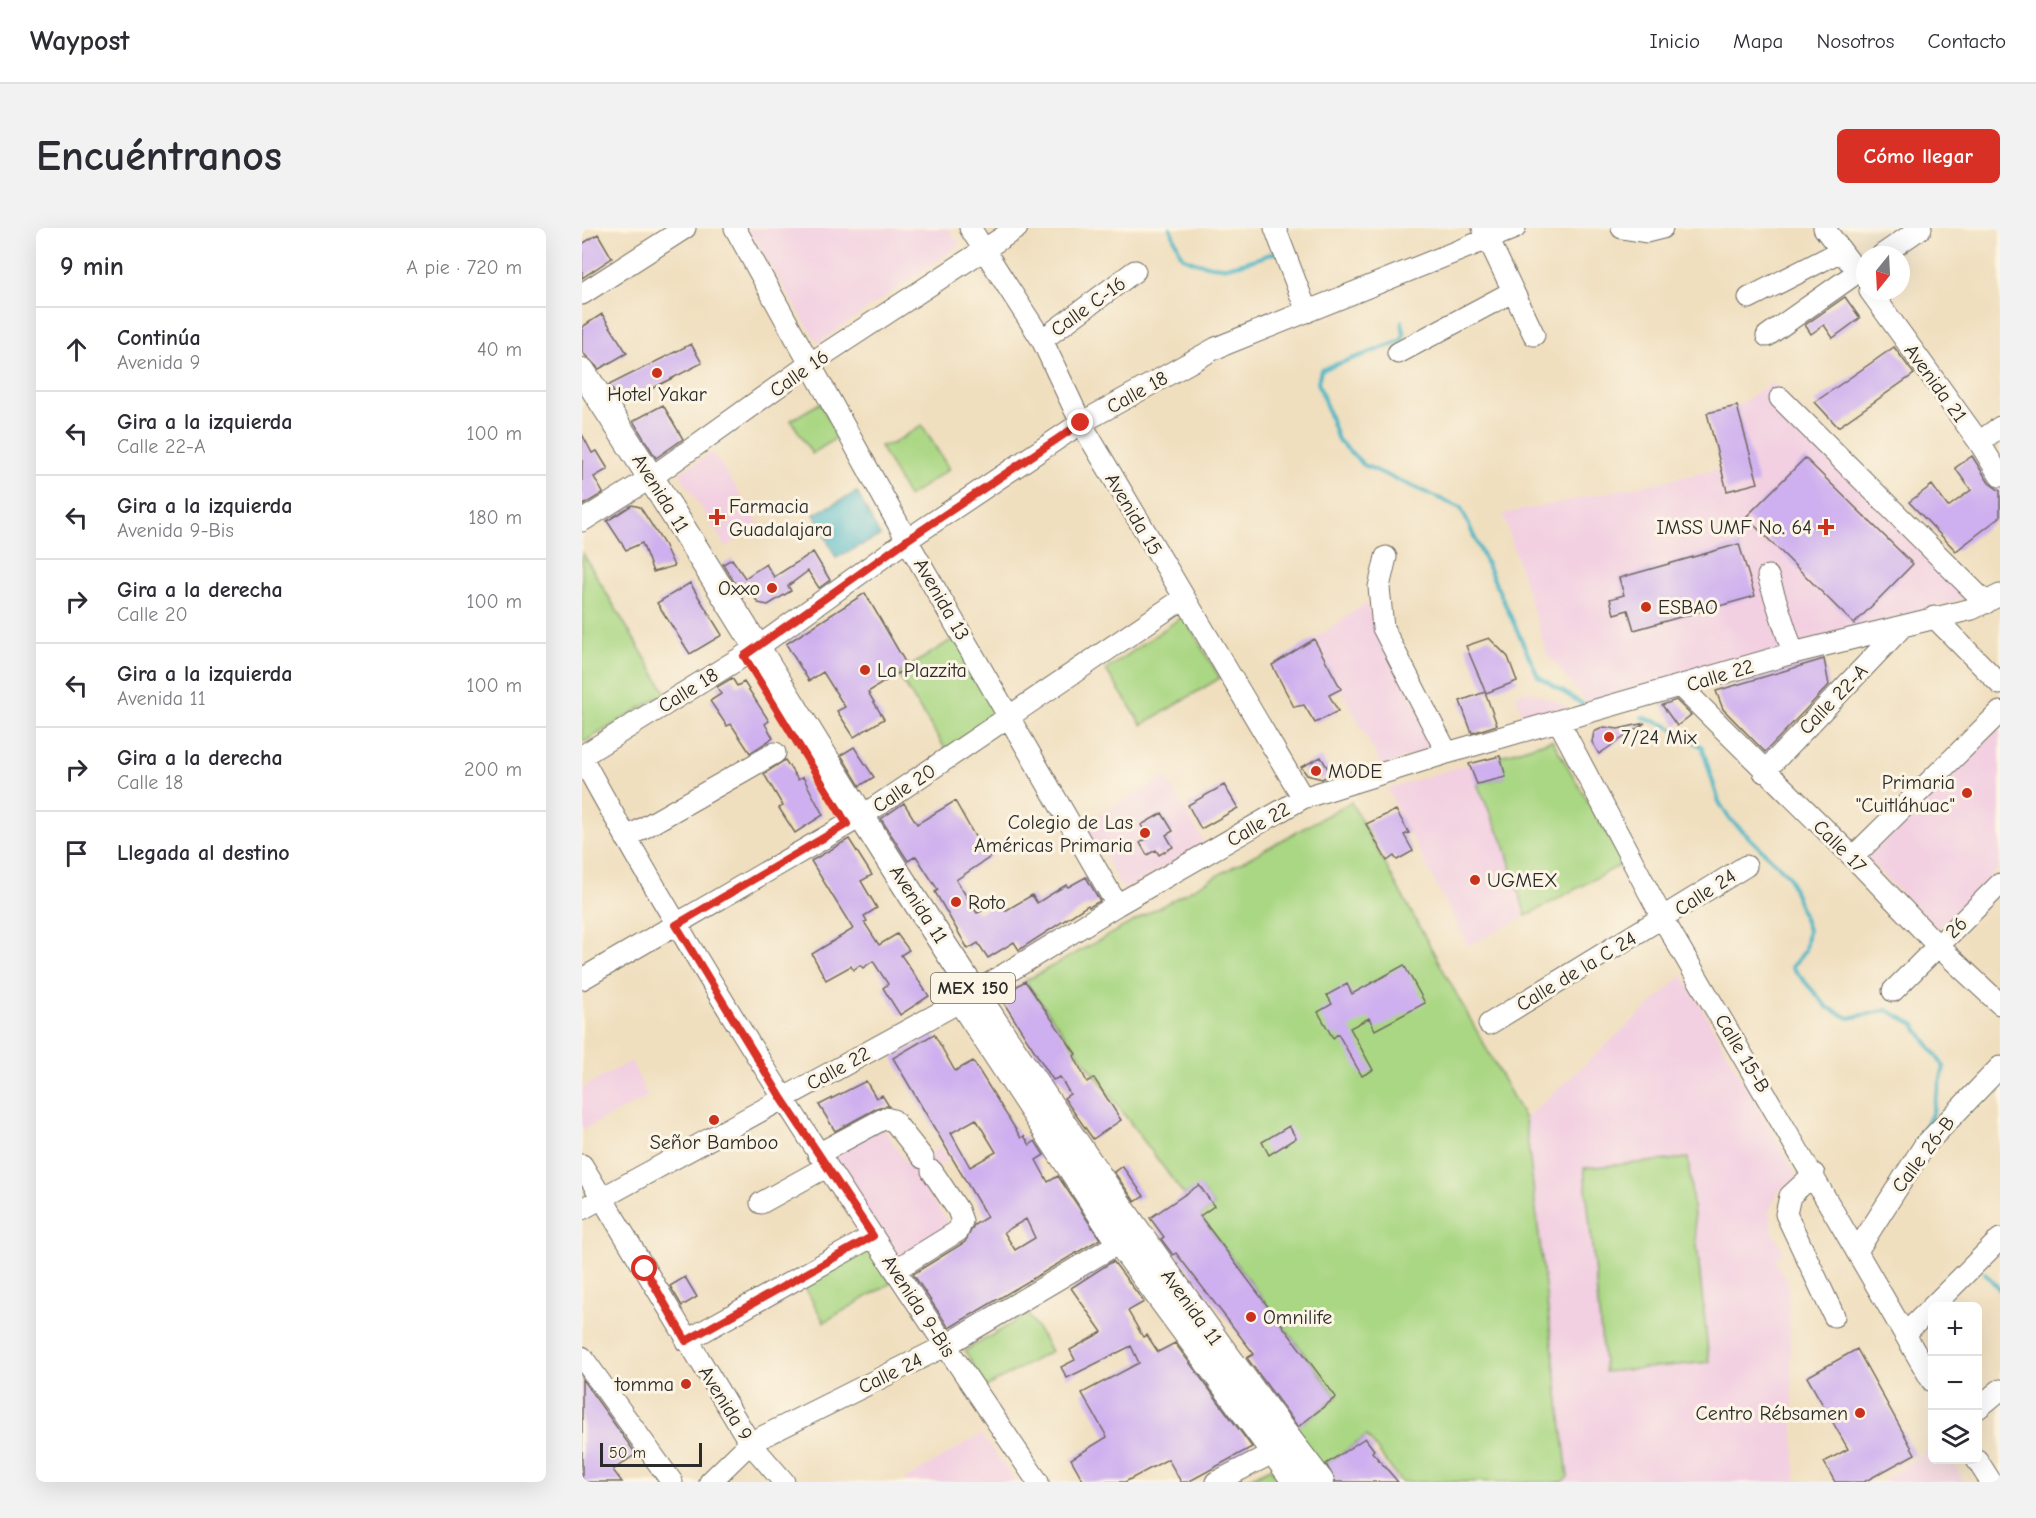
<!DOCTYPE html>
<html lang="es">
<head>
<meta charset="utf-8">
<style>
  :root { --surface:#fff; --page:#f2f2f3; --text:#2b2b33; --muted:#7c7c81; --line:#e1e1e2; --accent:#d93025 }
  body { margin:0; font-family:"Comic Neue",sans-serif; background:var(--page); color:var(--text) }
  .controls { position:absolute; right:18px; bottom:18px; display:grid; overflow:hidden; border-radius:9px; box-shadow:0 6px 24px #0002 }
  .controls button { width:54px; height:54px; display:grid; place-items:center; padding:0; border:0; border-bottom:2px solid var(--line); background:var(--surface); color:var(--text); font:30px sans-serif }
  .compass { position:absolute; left:1274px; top:18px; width:54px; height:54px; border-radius:50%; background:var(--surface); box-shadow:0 6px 24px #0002; rotate:198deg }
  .scale { position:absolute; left:18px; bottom:15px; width:102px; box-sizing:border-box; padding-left:6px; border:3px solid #2b2b2b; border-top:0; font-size:16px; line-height:21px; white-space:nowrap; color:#2b2b2b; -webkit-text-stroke:4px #fcf5e5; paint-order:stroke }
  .stop { position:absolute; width:18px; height:18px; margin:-14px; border:4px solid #d93025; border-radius:50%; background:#fff }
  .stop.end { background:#d93025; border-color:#fff; box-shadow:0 2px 6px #0008 }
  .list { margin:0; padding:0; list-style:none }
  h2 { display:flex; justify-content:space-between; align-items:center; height:78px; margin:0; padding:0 24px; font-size:26px }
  h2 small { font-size:20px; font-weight:400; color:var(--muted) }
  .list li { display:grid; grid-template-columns:39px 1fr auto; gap:18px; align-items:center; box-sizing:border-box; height:84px; padding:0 24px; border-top:2px solid var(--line) }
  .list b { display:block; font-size:22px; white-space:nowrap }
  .list p { margin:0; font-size:20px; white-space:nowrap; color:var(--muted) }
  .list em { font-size:20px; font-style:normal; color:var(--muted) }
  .icon { flex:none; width:33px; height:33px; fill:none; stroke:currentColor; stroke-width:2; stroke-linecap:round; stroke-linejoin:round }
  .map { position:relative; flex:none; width:1418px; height:1254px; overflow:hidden; border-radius:9px }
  header { display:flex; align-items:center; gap:36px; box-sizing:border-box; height:84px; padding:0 30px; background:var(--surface); border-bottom:2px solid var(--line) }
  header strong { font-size:28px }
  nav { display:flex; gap:33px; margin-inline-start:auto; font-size:21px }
  .intro { display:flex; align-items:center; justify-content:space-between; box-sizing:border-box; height:144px; padding:0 36px }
  h1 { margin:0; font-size:42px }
  .button { padding:15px 27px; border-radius:9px; background:var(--accent); color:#fff; font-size:21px; font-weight:700 }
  main { display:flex; gap:36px; padding:0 36px }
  aside { flex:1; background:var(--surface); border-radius:9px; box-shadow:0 6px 24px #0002 }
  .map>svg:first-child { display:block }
  .built { fill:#f2cfe1 }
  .green { fill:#aad784; stroke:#6a8158; stroke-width:1.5 }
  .water { fill:#48b5c5; stroke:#3a7078; stroke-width:1.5 }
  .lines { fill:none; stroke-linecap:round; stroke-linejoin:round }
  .stream { stroke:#48b5c5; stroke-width:4 }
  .building { fill:#ceafef; fill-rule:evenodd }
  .minor-casing { stroke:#706a5f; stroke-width:23 }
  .major-casing { stroke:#706a5f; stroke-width:28 }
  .minor { stroke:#fff; stroke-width:21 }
  .major { stroke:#fff; stroke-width:26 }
  .route { stroke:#d93025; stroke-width:8 }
  .poi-dot { fill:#c8321e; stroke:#fcf5e5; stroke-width:2 }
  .labels { text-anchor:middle; stroke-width:6; stroke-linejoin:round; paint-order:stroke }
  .shield { fill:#fcf5e5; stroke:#6a6863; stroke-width:1.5 }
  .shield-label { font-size:18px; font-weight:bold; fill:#2b2b2b }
  .street-label { font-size:20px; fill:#2b2b2b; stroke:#fcf5e5 }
  .poi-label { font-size:20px; fill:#2b2b2b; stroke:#fcf5e5; text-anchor:start }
</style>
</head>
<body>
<header>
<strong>Waypost</strong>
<nav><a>Inicio</a><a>Mapa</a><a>Nosotros</a><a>Contacto</a></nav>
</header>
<div class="intro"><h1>Encuéntranos</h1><a class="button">Cómo llegar</a></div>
<main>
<aside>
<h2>9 min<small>A pie · 720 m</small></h2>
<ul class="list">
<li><svg class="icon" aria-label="ahead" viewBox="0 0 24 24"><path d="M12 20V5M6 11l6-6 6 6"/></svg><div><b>Continúa</b><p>Avenida 9</p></div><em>40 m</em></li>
<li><svg class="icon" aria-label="left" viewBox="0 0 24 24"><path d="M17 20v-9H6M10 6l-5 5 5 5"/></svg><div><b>Gira a la izquierda</b><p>Calle 22-A</p></div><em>100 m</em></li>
<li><svg class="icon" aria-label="left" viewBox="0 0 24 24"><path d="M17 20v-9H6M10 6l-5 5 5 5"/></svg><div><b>Gira a la izquierda</b><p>Avenida 9-Bis</p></div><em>180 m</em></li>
<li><svg class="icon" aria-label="right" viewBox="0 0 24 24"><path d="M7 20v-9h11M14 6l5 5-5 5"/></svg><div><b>Gira a la derecha</b><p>Calle 20</p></div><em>100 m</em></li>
<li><svg class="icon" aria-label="left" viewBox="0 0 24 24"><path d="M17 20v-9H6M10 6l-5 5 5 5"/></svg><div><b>Gira a la izquierda</b><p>Avenida 11</p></div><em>100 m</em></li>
<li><svg class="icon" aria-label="right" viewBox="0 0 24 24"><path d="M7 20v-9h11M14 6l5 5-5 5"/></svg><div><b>Gira a la derecha</b><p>Calle 18</p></div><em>200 m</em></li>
<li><svg class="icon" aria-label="arrive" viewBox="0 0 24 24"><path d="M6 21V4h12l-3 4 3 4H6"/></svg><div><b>Llegada al destino</b></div></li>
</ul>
</aside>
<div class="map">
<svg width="1418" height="1254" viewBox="0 0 1418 1254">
  <rect width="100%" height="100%" fill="#fcf5e5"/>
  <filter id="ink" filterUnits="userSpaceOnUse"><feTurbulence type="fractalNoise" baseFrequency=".0167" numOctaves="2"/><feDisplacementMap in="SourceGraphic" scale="12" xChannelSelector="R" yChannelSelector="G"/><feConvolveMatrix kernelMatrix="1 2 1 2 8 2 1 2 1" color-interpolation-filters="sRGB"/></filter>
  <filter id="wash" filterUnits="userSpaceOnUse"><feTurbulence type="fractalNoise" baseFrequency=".008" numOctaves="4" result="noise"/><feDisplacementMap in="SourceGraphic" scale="24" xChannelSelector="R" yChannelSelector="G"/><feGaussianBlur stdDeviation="1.35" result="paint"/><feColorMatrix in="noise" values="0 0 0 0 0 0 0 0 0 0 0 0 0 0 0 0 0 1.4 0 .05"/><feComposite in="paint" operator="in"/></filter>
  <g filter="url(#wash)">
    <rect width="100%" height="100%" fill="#f0dfbf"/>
    <path class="built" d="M165,0H367L378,17L236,115Z
      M1190,154L1399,366L1006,476L965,426L921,286L1139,241L1155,178Z
      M131,224L178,298L144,319L97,245Z
      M784,375L855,520L800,538L732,411Z
      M947,463L983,477L985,484L942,495L934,466Z
      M1418,499V639L1355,701L1284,630Z
      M887,536L922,616L944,688L886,718L805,561Z
      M584,548L623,616L541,662L503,594Z
      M1101,747L1215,949L1196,963L1187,984L1190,1001L1202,1025L1192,1031L1206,1054L1214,1254H980L986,1249L943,891Z
      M49,833L66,869L0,902V860Z
      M298,895L327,939L358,919L367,932L336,952L371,1001L319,1033L244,924Z
      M399,1206L434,1254H319Z
      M1350,1219V1232H1370L1382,1254H1299Z"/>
    <path class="green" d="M238,175L257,208L230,226L209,192Z
      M340,197L367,241L326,269L298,218L310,216Z
      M0,324L84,465L2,514L0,511Z
      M601,388L638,450L560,497L524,442Z
      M374,409L418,486L364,522L316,446Z
      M970,512L1042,635L944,688L922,616L895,556L923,549L918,528Z
      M769,574L943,891L986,1249L980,1254H819L785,1208L738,1240L710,1203L755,1169L618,988L632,978L617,958L602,967L443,753Z
      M1106,930L1127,1134L1023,1144L1002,940Z
      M286,1021L309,1055L242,1094L221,1056Z
      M446,1086L469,1123L404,1159L383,1123Z
      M689,1240L699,1254H659Z"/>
    <path class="water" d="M275,264L298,308L254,330L232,286Z"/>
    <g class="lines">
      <path class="stream" d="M588,0L600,29C641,47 654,37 695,24
        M820,93L822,108L817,114L739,142L736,154L756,212L782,237L879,280L956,448L1002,477
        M1060,489L1086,498L1120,519L1137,574L1147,590L1207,648L1226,702L1223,722L1210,739L1245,779L1267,790L1305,782L1332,796L1362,839L1350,886L1337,910
        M1403,1045L1418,1062"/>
    </g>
    <g id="blocks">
      <path class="building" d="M16,6L30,30L0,50V16Z
        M1263,69L1278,90L1251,110L1242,97L1229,106L1223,97Z
        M20,86L45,125L17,141L0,124V99Z
        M109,116L120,135L40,176L27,157Z
        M1312,119L1332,146L1256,199L1233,174Z
        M81,177L101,211L74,230L51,193Z
        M1155,178L1176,255L1145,263L1125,185Z
        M0,206L10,225L15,223L26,241L12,249L21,265L0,278Z
        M1390,228L1407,255L1418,263V289L1374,323L1327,274L1350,257L1366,279L1389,262L1373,240Z
        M1223,230L1331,336L1272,396L1164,289Z
        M50,277L58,279L82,316L92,338L71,344L60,315L44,322L25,293Z
        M1157,316L1173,368L1052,402L1046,382L1032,386L1028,371L1042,367L1037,350Z
        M231,324L248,352L237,360L226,343L206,358L209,363L186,377L176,375L168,362L160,367L141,336L150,331L163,350L184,336L192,349Z
        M108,355L140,407L108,426L75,375Z
        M283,365L326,439L286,464L302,491L272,509L255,483L263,479L241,444L227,453L204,416Z
        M907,410L926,429L935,453L904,465L884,418Z
        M732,411L759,461L747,467L756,483L733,495L722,477L712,479L690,437Z
        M1242,431L1247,457L1183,524L1141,481L1134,463Z
        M150,450L155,458L162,454L187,493L183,496L191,510L168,525L149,496L145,498L128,473L139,466L135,459Z
        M903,464L915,497L890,505L878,473Z
        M1094,472L1109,487L1095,498L1080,477Z
        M1063,495L1017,526L1010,514L1012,504L1022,499L1036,501Z
        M272,519L292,549L278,558L259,527Z
        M918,528L924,549L895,556L887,536Z
        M739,529L749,546L740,551L725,547L719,539Z
        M203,532L216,552L221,549L241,587L213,605L197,580L201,578L182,546Z
        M642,557L656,580L619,601L606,577Z
        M373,573L396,614L399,612L410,628L374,652L395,685L418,675L423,683L450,667L455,675L484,657L486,659L504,649L518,673L507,679L506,677L437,722L432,714L406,730L396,715L386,721L353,664L356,662L334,628L326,633L299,591L322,575L335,596Z
        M814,582L827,605L822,607L831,623L815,632L812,628L805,633L784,596Z
        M580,585L591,603L584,607L591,619L577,627L574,622L565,627L558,615L567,609L559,597Z
        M267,611L290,647L279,653L295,680L282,688L285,693L282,694L297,717L315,706L327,722L319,727L347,768L318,787L301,760L306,756L291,733L281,740L278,737L271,742L269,738L244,752L230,726L271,701L229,633Z
        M822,737L843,775L793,802L787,790L768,800L791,842L780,848L756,806L751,810L736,784L750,776L745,767L765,756L770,766Z
        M443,753L494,826L492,828L505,854L512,850L539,892L511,911L482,870L488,866L478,849L471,852L418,769Z
        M352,806L373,843L391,833L439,910L442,908L448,917L453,913L462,927L454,932L466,954L476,948L518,1011L367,1100L331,1046L383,1014L392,997L405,989L311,830ZM394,891L414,924L388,939L369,905ZM444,991L453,1010L433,1022L422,1004Z
        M284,853L294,870L300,867L307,878L297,879L253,903L237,877Z
        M707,898L714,910L687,927L680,914Z
        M540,938L562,968L553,974L532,944Z
        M617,957L632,978L618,988L754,1169L716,1199L665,1130L672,1126L594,1025L591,1027L579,1011L582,1009L568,990Z
        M531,1033L562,1074L546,1083L561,1109L565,1107L576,1124L593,1115L670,1219L606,1254H599L586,1231L543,1254H502L489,1231L525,1209L500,1165L557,1135L549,1118L485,1150L479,1139L493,1132L488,1122L520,1104L489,1060Z
        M103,1049L115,1069L100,1078L88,1058Z
        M1275,1121L1333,1226L1282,1254H1253L1242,1234L1266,1221L1225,1149Z
        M0,1151L54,1226L31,1242L40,1254H0Z
        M783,1210L792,1222L790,1224L816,1254H754L744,1236Z"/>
    </g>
  </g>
  <g filter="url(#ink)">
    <use href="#blocks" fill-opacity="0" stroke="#706a5f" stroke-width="1.5"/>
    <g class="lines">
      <g class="minor-casing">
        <path id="minor" d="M153,0L325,312L535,677
          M388,0L460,112L499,195L721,570
          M693,0L725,84
          M901,0L952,107
          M1040,0L1064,4L1080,0
          M1242,0L1267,33
          M1300,27L1339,0
          M1288,63L1397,214L1418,248
          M0,66L103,0
          M1167,70L1259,23
          M1185,108L1283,39
          M460,112L553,43
          M816,125L930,64
          M1198,170L1404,375
          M1397,214L1418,199
          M0,293L70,249L229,135L435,0
          M804,329L797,359L801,400L865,525
          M1186,348L1211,425
          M1352,389L1418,456
          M1099,459L1271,629L1355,717L1418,776
          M977,494L1081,691L1350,1153
          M0,528L176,419L325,312L499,195L634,120L933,0
          M0,530C137,781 295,1018 456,1254
          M1182,544L1320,399
          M44,610L193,525
          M1271,629L1418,484
          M0,751L280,588L602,370
          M1311,763L1418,656
          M907,796L1164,638
          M236,926L303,890L311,892L341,930
          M0,937L168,1215L202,1254
          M1232,946L1208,968L1204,986L1252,1088
          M179,975L244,939
          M0,981L379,773L535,677L721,570L865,525L1211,425L1390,381L1418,367
          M1275,1023L1342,918L1418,839
          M313,1042L376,1003L380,993L376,982L350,943
          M1351,1078L1418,1011
          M1323,1106L1350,1079
          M104,1113L291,1008
          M0,1129L90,1254
          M1396,1180L1418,1162
          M1395,1232L1409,1254
          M128,1254L168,1215L363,1118L552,1006
          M634,1254L706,1217"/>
      </g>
      <g class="major-casing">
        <path id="major" d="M0,143C96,289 186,438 278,586C422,815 575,1039 739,1254
          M383,779L538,1015L714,1254"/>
      </g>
      <use href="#minor" class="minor"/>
      <use href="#major" class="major"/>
    </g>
  </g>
  <g class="lines" filter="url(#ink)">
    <path class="route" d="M63,1041L104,1113L291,1008L200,871L94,697L265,596L162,428L325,312L499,195"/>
  </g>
  <g class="poi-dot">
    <circle cx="75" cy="145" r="6"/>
    <path d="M132 280h6v6h6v6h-6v6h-6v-6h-6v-6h6z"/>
    <path d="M1241 290h6v6h6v6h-6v6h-6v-6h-6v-6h6z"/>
    <circle cx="190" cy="360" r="6"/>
    <circle cx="1064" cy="379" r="6"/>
    <circle cx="283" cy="442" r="6"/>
    <circle cx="1027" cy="509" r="6"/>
    <circle cx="734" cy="543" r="6"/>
    <circle cx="1385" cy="565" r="6"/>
    <circle cx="563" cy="605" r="6"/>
    <circle cx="893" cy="652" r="6"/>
    <circle cx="374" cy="674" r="6"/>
    <circle cx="132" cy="892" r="6"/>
    <circle cx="669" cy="1089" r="6"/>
    <circle cx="104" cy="1156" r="6"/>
    <circle cx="1278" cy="1185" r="6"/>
  </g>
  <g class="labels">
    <rect class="shield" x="349" y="745" width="84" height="30" rx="4.5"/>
    <g class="shield-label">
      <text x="391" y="766">MEX 150</text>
    </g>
    <g class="street-label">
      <text transform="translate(506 78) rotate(-36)" y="7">Calle C-16</text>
      <text transform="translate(217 145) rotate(-35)" y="7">Calle 16</text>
      <text transform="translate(1354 155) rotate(54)" y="7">Avenida 21</text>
      <text transform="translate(555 164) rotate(-29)" y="7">Calle 18</text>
      <text transform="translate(79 265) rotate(58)" y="7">Avenida 11</text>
      <text transform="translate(552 286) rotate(59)" y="7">Avenida 15</text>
      <text transform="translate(360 371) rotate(60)" y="7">Avenida 13</text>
      <text transform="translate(1138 447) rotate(-17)" y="7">Calle 22</text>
      <text transform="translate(106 462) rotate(-32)" y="7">Calle 18</text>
      <text transform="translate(1251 471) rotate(-46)" y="7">Calle 22-A</text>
      <text transform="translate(322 560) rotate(-34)" y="7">Calle 20</text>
      <text transform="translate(676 596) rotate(-30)" y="7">Calle 22</text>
      <text transform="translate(1258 618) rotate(45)" y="7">Calle 17</text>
      <text transform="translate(1123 664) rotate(-33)" y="7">Calle 24</text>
      <text transform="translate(337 676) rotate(57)" y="7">Avenida 11</text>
      <text transform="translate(1374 699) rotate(-44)" y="7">26</text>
      <text transform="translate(994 743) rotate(-31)" y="7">Calle de la C 24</text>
      <text transform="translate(1161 825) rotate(59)" y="7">Calle 15-B</text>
      <text transform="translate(256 840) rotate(-29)" y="7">Calle 22</text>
      <text transform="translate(1341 926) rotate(-53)" y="7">Calle 26-B</text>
      <text transform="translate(337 1078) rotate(57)" y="7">Avenida 9-Bis</text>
      <text transform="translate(610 1079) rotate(54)" y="7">Avenida 11</text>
      <text transform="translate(308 1145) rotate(-26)" y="7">Calle 24</text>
      <text transform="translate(144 1175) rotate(58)" y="7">Avenida 9</text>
    </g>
    <g class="poi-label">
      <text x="75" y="173" text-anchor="middle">Hotel Yakar</text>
      <text x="147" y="285">Farmacia<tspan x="147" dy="23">Guadalajara</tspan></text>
      <text x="1230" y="306" text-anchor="end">IMSS UMF No. 64</text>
      <text x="178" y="367" text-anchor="end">Oxxo</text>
      <text x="1076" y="386">ESBAO</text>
      <text x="295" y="449">La Plazzita</text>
      <text x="1039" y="516">7/24 Mix</text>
      <text x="746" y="550">MODE</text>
      <text x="1373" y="561" text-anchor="end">Primaria<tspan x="1373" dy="23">"Cuitláhuac"</tspan></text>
      <text x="551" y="601" text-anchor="end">Colegio de Las<tspan x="551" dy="23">Américas Primaria</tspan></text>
      <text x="905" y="659">UGMEX</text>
      <text x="386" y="681">Roto</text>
      <text x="132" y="921" text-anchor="middle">Señor Bamboo</text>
      <text x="681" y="1096">Omnilife</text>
      <text x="92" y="1163" text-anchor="end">tomma</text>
      <text x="1266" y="1192" text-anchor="end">Centro Rébsamen</text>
    </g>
  </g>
</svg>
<div class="controls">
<button>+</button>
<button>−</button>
<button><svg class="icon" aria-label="layers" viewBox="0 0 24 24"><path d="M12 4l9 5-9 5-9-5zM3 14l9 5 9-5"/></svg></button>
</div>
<svg class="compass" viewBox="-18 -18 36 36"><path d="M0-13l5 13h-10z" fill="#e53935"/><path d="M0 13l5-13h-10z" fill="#7c7c81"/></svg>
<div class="scale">50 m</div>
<div class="stop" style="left:63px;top:1041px"></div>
<div class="stop end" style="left:499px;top:195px"></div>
</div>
</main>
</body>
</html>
